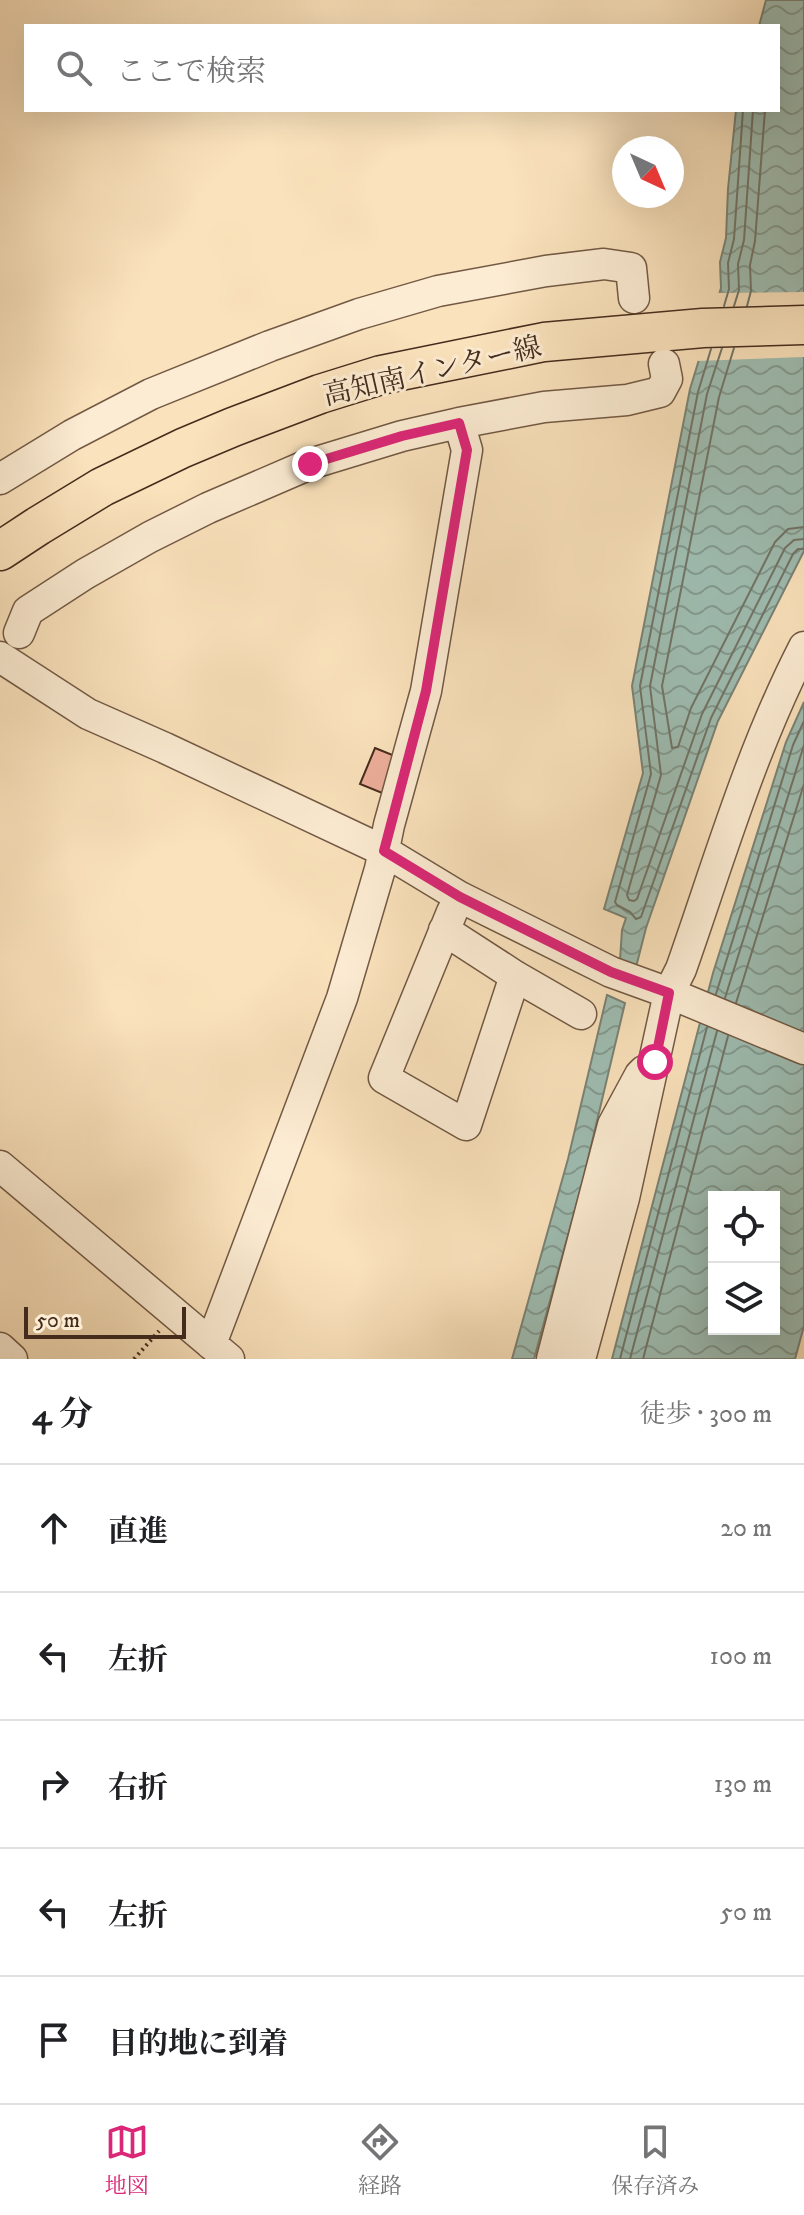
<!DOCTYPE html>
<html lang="ja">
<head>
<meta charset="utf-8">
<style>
  :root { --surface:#fff; --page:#f6f6f6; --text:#202124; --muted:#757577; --line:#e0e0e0; --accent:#db2777 }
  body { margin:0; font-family:"IM FELL DW Pica","Noto Serif JP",serif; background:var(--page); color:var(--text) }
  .controls { position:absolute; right:24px; bottom:24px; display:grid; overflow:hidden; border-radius:0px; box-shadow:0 8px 32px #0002 }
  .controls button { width:72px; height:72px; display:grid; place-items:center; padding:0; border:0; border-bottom:2px solid var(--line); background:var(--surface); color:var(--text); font:40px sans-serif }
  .compass { position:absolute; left:612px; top:136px; width:72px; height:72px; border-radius:50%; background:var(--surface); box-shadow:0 8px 32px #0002; rotate:136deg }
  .scale { position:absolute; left:24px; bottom:20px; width:162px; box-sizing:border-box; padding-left:8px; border:4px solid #442b1c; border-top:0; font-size:22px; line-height:28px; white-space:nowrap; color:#442b1c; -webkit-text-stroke:6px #fcecd3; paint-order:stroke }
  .stop { position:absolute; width:24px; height:24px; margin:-18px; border:6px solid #db2777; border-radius:50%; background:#fff }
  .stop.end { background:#db2777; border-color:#fff; box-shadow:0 2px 8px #0008 }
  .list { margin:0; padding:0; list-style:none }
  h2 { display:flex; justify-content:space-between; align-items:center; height:104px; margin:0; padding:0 32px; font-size:34px }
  h2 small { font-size:26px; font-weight:400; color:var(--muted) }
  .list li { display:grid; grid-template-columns:52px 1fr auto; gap:24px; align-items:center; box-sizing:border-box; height:128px; padding:0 32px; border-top:2px solid var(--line) }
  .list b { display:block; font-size:30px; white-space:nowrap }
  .list em { font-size:26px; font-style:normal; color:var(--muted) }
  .icon { flex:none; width:44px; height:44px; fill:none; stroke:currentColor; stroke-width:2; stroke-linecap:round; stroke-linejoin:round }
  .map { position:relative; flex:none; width:804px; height:1359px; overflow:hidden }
  .search { position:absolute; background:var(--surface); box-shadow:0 8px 32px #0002; left:24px; right:24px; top:24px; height:88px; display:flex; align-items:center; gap:20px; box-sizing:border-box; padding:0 28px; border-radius:0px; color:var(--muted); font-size:30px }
  .sheet { height:744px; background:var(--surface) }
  nav { display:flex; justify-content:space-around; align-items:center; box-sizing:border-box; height:112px; border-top:2px solid var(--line); background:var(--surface); font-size:22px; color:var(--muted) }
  nav a { display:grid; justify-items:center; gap:4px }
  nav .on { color:var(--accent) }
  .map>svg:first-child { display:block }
  .water { fill:url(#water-waves); stroke:#7a8376; stroke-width:2; fill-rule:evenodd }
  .pier { fill:#fae2bc }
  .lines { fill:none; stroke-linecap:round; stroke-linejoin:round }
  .shore { stroke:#717467; stroke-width:2 }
  .building { fill:#eeaf9b; stroke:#442b1c; stroke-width:2 }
  .minor-casing { stroke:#725944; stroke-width:33 }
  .major-casing { stroke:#442b1c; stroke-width:41 }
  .path { stroke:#442b1c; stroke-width:4; stroke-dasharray:2 4; stroke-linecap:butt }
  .minor { stroke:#fcecd3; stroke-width:30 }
  .major { stroke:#fae2bc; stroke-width:38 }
  .route { stroke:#db2777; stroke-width:10 }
  .labels { text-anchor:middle; stroke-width:6; stroke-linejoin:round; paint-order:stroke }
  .street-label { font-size:28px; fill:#442b1c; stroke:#fcecd3 }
</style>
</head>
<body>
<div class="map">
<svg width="804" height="1359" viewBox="0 0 804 1359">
  <defs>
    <pattern id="water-waves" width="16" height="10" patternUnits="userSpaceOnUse" patternTransform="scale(2)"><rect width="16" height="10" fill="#9ebdb2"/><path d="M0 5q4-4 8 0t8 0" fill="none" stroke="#829a90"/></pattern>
  </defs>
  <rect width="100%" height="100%" fill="#fae2bc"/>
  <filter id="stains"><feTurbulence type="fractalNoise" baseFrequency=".0025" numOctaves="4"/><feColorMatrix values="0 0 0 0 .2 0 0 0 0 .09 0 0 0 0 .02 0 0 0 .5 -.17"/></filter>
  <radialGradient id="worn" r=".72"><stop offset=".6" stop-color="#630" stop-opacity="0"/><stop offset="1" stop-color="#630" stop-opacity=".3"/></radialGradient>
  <path class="water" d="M766,0H804V551L718,721L646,928L636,967L620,960L622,930L626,918L604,909L643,773L632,686L690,389L721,288L720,262L726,238L728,189L736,110H778V26H759Z
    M804,702V1326L795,1359H612L713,973L786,742ZM714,1197H774V1329H714Z
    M607,995L625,1003L582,1184L534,1359H512L568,1159Z"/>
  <path class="pier" d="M804,292V357L697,361L715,293Z"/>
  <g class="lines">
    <path class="shore" d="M724,306L729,289L728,263L734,239L743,110
      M734,306L739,290L738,264L744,240L753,110
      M747,306L751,291L750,265L755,241L765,110
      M722,348L707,394L650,686L661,775L627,895L629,900L634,901L637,899L702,714L785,548L794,540L804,539
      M734,348L719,397L662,686L672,748L678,747L691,708L775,542L788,529L804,527
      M711,349L698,392L640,686L651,774L615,902L617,905L630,912L636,919L641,917L711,718L793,554L798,549H804
      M716,994L793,745L804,721
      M725,998L804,745
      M736,1003L804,784
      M620,1359L707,1027
      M630,1359L717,1031
      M643,1359L728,1036"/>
  </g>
  <path class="building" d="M375,748L400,758L387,795L360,784Z"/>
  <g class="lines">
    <g class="minor-casing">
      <path id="minor" d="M0,479L72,435L151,394L270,346L359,314L438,291L546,271L604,264L631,268L634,298
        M19,633L28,611L85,574L150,537L208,508L310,464L402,436L459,423L544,407L627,400L660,392L667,379L664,364
        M0,657L88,714L165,748L384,851L460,897L611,972L669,993L804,1049
        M460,897L452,912L384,1078L466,1125L515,976
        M444,930L515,976L581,1014
        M0,1166L229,1359
        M211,1344L342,998L380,869L389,825L426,691L467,450L459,423
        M0,1348L12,1359
        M552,1359L613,1125L640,1075L644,1071
        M580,1359L624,1198L669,993L681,969C719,861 751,750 804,647"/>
    </g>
    <g class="major-casing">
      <path id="major" d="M0,551L38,526L102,487L183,448L233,427L320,394L381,375L544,342L703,328L804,325"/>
    </g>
    <path class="path" d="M134,1359L159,1331"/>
    <use href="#minor" class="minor"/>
    <use href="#major" class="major"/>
  </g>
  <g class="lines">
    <path class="route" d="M310,464L402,436L459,423L467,450L426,691L384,851L460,897L611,972L669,993L655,1062"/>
  </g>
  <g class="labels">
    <g class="street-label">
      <text transform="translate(432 370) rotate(-13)" y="10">高知南インター線</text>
    </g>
  </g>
  <rect width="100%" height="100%" filter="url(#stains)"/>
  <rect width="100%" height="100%" fill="url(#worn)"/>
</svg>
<div class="controls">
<button><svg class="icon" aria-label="locate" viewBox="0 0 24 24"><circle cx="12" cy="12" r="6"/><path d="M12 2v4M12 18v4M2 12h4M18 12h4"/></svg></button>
<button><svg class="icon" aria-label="layers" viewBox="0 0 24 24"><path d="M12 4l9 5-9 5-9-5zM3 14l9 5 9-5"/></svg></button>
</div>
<svg class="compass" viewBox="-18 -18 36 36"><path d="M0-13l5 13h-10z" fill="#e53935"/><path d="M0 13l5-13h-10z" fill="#757577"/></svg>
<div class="scale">50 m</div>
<div class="stop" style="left:655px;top:1062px"></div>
<div class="stop end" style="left:310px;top:464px"></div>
<div class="search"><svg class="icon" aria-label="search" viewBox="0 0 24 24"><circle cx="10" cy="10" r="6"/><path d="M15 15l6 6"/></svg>ここで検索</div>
</div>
<section class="sheet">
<h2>4 分<small>徒歩 · 300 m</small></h2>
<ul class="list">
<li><svg class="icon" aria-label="ahead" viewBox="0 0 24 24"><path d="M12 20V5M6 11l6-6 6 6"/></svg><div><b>直進</b></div><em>20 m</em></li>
<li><svg class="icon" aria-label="left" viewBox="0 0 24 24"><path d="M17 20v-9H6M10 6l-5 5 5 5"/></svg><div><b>左折</b></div><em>100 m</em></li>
<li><svg class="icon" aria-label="right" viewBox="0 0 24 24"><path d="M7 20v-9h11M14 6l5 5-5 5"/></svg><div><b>右折</b></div><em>130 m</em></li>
<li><svg class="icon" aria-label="left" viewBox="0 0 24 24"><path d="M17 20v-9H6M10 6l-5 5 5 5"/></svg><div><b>左折</b></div><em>50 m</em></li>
<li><svg class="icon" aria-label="arrive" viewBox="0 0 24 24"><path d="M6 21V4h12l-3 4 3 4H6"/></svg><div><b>目的地に到着</b></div></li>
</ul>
</section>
<nav>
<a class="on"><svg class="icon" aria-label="map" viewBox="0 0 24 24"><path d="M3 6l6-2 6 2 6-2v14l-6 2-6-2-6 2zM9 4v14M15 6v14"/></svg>地図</a>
<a><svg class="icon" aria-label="directions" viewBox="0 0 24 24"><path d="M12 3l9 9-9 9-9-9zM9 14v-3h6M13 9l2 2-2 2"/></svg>経路</a>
<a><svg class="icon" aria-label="saved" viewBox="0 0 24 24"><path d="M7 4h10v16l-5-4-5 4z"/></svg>保存済み</a>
</nav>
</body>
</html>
